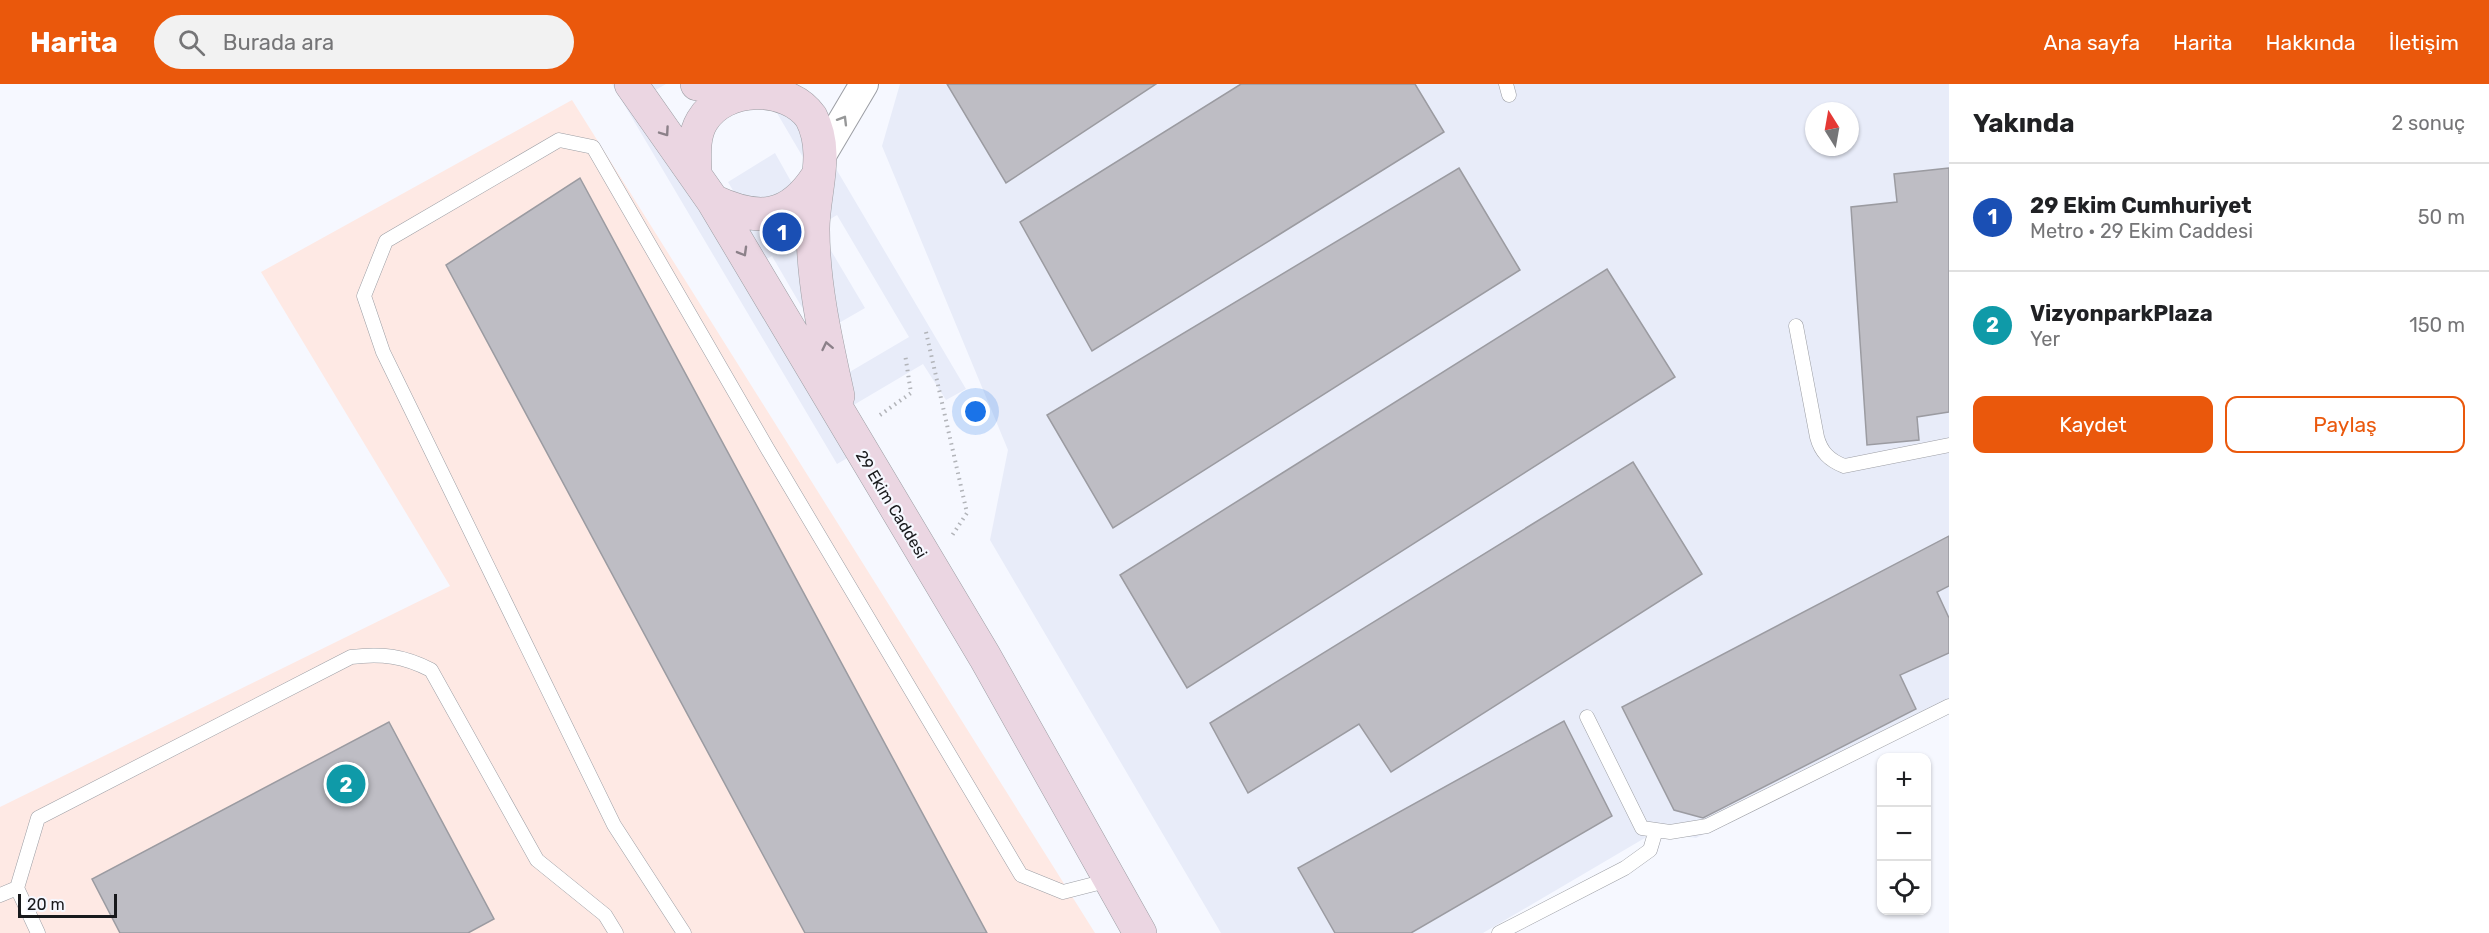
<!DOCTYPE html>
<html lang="tr">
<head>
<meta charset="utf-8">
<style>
  :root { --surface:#fff; --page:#f2f2f2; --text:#202124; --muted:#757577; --line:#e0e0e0; --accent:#ea580c }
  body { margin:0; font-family:Rubik,sans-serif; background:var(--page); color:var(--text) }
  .controls { position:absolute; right:18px; bottom:18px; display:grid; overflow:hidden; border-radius:12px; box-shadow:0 2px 4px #0004 }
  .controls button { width:54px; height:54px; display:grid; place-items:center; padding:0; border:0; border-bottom:2px solid var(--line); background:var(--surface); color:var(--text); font:30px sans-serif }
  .compass { position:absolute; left:1805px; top:18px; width:54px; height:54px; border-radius:50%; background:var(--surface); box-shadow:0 2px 4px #0004; rotate:349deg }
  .scale { position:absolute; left:18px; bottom:15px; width:99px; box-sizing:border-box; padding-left:6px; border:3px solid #18191c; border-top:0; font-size:16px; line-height:21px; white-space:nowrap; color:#18191c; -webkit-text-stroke:4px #f6f8ff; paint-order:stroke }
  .you { position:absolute; left:976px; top:328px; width:21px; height:21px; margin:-15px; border:4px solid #fff; border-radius:50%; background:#1a73e8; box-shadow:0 0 0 9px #1a73e833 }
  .badge { display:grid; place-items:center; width:39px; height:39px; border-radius:50%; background:var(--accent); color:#fff; font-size:20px; font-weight:700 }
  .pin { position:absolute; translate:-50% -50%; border:3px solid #fff; box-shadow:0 2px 6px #0006 }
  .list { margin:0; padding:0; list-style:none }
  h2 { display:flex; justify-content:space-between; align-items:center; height:78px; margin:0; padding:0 24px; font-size:26px }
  h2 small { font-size:20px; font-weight:400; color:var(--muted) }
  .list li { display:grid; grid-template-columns:39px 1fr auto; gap:18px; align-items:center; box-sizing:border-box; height:108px; padding:0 24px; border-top:2px solid var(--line) }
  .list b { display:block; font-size:22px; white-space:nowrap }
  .list p { margin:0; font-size:20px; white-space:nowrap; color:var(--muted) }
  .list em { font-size:20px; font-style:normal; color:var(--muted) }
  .actions { display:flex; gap:12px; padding:18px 24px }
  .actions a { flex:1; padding:14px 0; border:2px solid var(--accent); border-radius:12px; text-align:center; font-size:21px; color:var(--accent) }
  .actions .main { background:var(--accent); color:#fff }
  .icon { flex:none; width:33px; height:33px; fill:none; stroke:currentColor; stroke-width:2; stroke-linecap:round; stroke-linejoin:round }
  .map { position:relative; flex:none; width:1949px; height:849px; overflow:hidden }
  header { display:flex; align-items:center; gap:36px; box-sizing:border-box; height:84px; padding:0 30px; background:var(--accent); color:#fff }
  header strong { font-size:28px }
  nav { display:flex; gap:33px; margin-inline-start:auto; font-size:21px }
  .search { width:420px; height:54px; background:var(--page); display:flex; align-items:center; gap:15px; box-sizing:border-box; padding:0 21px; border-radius:33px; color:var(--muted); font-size:22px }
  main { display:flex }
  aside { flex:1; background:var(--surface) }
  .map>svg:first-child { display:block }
  .commercial { fill:#fee9e4 }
  .built { fill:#e8ecf9; fill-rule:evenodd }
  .building { fill:#bebdc4; stroke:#9b9ba1; stroke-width:1.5 }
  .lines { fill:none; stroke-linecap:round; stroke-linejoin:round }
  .lane-casing { stroke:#9c9ea4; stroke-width:15 }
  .street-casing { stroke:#9c9ea4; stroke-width:30 }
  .secondary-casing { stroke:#9c9ea4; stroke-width:34 }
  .path { stroke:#b2b4b9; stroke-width:4; stroke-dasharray:1.5 4.5; stroke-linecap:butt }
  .lane { stroke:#fff; stroke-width:14 }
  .street { stroke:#fff; stroke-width:28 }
  .secondary { stroke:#ebd6e2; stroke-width:33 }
  .oneway { stroke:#979899 }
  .oneway2 { stroke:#8c8189 }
  .labels { text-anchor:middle; stroke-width:4.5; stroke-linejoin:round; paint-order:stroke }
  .street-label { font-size:16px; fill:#18191c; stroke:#f6f8ff }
</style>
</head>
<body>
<header>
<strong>Harita</strong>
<div class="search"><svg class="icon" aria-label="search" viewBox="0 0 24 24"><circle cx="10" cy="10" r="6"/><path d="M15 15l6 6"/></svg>Burada ara</div>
<nav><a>Ana sayfa</a><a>Harita</a><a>Hakkında</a><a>İletişim</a></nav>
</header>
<main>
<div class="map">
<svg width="1949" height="849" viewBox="0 0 1949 849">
  <rect width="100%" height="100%" fill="#f6f8ff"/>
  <path class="commercial" d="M572,16L1095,849H0V723L450,502L261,188Z"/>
  <path class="built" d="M612,0H666L647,11L733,157L755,143L728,98L775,69L802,117L821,104L760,0H786L966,305L946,316L923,280L835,332L856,369L837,380ZM837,131L909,253L819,306L749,185L772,172L818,251L865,224L817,143Z
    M900,0H1949V626L1696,754L1655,748L1483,849H1221L990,456L1008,366L882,62ZM1814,27H1850V63H1814Z"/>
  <path class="building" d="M947,0H1156L1006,99Z
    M1241,0H1415L1444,48L1092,267L1020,138Z
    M1459,84L1520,186L1113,444L1047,331Z
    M1949,84V328L1917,333L1919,356L1867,361L1851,123L1897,118L1894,90Z
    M580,94L987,849H805L446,181Z
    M1607,185L1675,293L1187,604L1120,491Z
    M1633,378L1702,490L1391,688L1359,640L1248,709L1210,639Z
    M1949,452V502L1937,508L1949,534V569L1900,591L1916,625L1703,734L1674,726L1622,623Z
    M1564,637L1612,732L1411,849H1335L1298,784Z
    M389,638L494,835L468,849H120L92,795Z"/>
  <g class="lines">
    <g class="lane-casing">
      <path id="lane" d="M1506,0L1509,11
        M1796,242L1817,353C1821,368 1829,376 1844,382L1949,361
        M1587,633L1642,744L1670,748L1707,742L1949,622
        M0,811L17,804
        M38,849L17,804L38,734L351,573C381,569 404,572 431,586L537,776L605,831L616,849
        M684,849L614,741L383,268L364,212L386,157L559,56L593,63L767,364L1021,791L1063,808L1110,796
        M1499,849L1625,784L1650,766L1656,746"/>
    </g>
    <g class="street-casing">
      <path id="street" d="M822,71L864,0"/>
    </g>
    <g class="secondary-casing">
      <path id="secondary" d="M631,0L713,117L985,573L1140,849
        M697,0L715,4H746
        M695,91C695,73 692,54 702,37C724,0 788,0 811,33C830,69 813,107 813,145C813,201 826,257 838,312
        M713,117C758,138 789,136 817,93"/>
    </g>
    <path class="path" d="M926,248L967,429L951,453
      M880,331L911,309L905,270"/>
    <use href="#lane" class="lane"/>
    <use href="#street" class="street"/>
    <use href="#secondary" class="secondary"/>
  </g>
  <defs><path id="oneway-chevron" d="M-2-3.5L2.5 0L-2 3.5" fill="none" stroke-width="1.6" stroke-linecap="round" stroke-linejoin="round" transform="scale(1.5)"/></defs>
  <use class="oneway" href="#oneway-chevron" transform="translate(843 36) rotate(-59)"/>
  <g class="oneway2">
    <use href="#oneway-chevron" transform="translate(665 48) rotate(55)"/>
    <use href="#oneway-chevron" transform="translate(743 168) rotate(60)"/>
    <use href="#oneway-chevron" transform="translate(827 262) rotate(-102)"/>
  </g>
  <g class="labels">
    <g class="street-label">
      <text transform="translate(892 420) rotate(59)" y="6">29 Ekim Caddesi</text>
    </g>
  </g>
</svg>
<div class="controls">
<button>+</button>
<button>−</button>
<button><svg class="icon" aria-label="locate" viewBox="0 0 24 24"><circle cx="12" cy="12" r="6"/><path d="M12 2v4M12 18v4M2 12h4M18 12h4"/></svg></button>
</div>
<svg class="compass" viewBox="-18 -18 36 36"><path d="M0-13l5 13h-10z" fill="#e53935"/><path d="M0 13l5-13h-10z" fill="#757577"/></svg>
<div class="scale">20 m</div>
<div class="you"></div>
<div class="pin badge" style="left:782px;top:148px;background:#1a4fb4">1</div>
<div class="pin badge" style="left:346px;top:700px;background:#0f9aa8">2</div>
</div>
<aside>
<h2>Yakında<small>2 sonuç</small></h2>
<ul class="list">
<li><span class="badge" style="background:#1a4fb4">1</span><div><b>29 Ekim Cumhuriyet</b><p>Metro · 29 Ekim Caddesi</p></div><em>50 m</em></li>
<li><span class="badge" style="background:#0f9aa8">2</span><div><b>VizyonparkPlaza</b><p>Yer</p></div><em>150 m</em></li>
</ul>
<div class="actions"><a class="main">Kaydet</a><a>Paylaş</a></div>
</aside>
</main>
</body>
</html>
